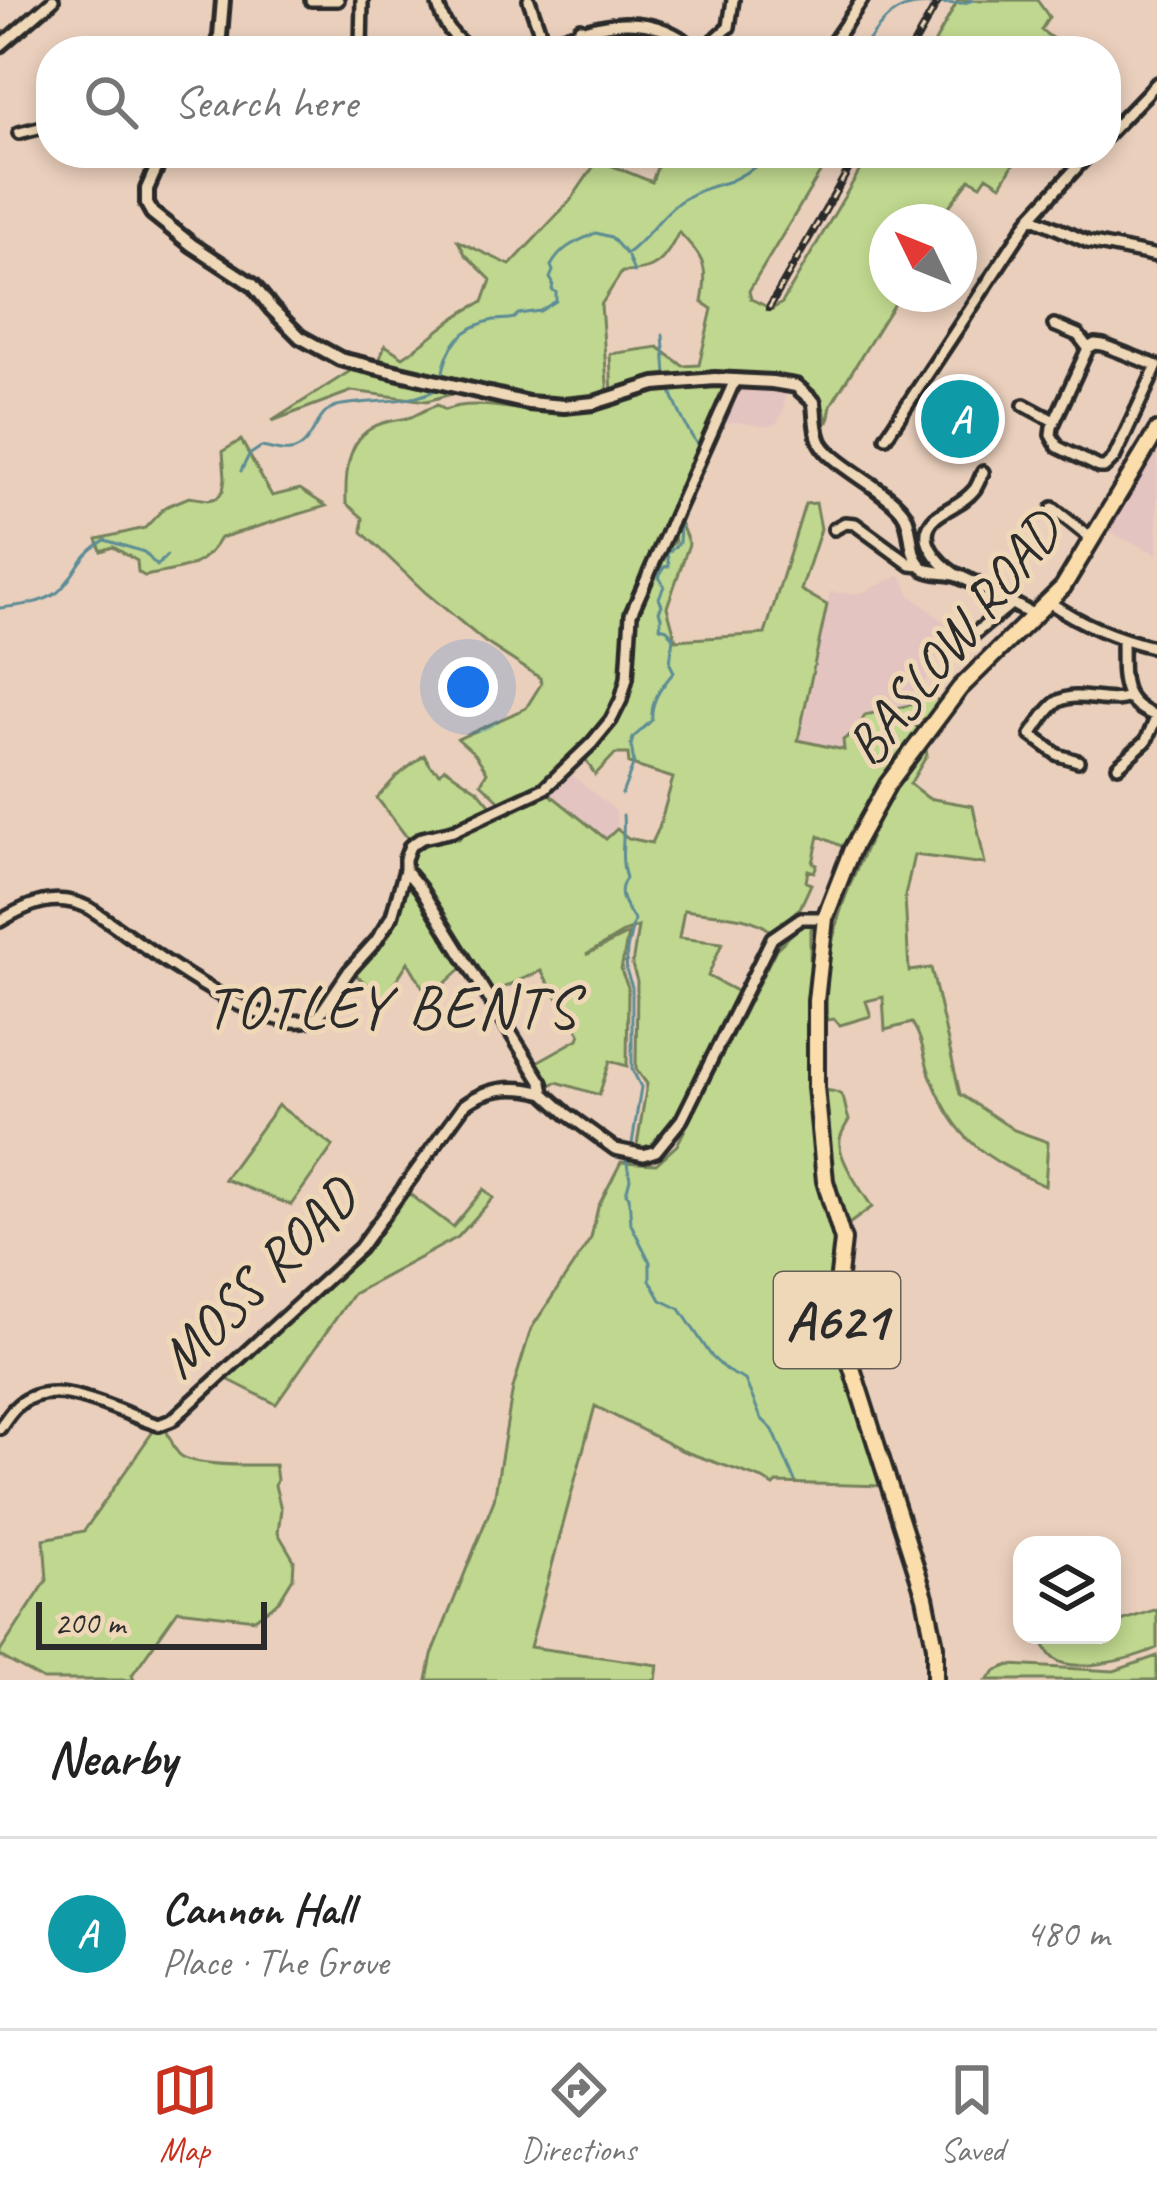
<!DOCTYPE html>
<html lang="en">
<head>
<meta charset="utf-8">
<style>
  :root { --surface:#fff; --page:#f2f2f2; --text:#222; --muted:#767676; --line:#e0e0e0; --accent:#c8321e }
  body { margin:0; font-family:Caveat,sans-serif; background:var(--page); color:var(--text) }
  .controls { position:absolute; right:36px; bottom:36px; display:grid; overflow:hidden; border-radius:24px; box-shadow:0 6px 18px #0003 }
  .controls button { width:108px; height:108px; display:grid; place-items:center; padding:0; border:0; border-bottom:3px solid var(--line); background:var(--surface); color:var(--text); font:60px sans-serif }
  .compass { position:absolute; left:869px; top:204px; width:108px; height:108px; border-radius:50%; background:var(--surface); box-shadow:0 6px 18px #0003; rotate:313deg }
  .scale { position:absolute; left:36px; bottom:30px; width:231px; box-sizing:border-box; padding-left:12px; border:6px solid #2b2b2b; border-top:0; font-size:33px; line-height:42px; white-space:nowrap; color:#2b2b2b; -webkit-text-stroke:9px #efd8b8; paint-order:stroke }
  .you { position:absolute; left:468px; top:687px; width:42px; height:42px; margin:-30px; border:9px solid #fff; border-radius:50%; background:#1a73e8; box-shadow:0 0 0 18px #1a73e833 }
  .badge { display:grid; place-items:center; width:78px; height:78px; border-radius:50%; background:var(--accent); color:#fff; font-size:39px; font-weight:700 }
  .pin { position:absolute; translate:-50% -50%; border:6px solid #fff; box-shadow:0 3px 12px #0006 }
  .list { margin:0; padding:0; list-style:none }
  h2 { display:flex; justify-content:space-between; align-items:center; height:156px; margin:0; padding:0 48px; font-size:51px }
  h2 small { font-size:39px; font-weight:400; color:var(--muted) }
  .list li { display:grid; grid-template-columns:78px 1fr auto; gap:36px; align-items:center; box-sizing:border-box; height:192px; padding:0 48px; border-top:3px solid var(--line) }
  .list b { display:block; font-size:45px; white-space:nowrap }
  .list p { margin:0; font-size:39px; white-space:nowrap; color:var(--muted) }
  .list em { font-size:39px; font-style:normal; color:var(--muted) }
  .icon { flex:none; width:66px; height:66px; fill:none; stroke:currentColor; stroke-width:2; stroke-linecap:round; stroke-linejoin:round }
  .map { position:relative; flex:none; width:1157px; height:1680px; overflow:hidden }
  .search { position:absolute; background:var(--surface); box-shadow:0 6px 18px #0003; left:36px; right:36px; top:36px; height:132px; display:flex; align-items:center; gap:30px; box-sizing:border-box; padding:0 42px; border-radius:48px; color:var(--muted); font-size:45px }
  .sheet { height:348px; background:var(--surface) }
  nav { display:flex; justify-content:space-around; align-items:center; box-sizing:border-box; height:168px; border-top:3px solid var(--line); background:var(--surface); font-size:33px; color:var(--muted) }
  nav a { display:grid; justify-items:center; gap:6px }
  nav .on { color:var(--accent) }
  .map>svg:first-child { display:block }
  .built { fill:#e4c4c1 }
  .green { fill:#bfd78e; stroke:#75815c; stroke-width:3 }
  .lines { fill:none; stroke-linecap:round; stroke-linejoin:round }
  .stream { stroke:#5d8c95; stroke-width:3 }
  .minor-casing { stroke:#2b2b2b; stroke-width:18 }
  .tertiary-casing { stroke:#2b2b2b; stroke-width:20 }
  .primary-casing { stroke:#2b2b2b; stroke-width:22 }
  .minor { stroke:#efd8b8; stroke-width:9 }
  .tertiary { stroke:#efd8b8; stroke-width:10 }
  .primary { stroke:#faddab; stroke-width:14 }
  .rail-casing { stroke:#2b2b2b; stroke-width:8 }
  .rail { stroke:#efd8b8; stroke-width:3; stroke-dasharray:9; stroke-linecap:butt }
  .labels { text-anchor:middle; stroke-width:10; stroke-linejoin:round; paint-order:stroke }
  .shield { fill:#efd8b8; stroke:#665f55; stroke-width:3 }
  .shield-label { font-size:54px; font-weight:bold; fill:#2b2b2b }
  .street-label { font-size:57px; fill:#2b2b2b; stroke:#efd8b8 }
  .neighbourhood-label { font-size:60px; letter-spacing:3px; fill:#2b2b2b; stroke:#efd8b8 }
</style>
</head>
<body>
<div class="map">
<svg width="1157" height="1680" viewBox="0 0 1157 1680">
  <rect width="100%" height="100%" fill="#eacfbc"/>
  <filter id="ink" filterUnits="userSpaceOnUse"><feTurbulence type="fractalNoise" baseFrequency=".00833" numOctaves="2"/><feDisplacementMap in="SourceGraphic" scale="24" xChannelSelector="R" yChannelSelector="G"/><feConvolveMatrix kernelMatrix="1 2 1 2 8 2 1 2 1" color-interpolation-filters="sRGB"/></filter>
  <g filter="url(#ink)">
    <path class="built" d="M737,383L786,389L783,412L777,423L768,427L737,422L721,424Z
      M1157,442V554L1107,531Z
      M901,575L910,595L957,632L940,652L920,691L909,705L862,718L858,729L843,740L845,750L798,740L809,700L830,592L850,594L863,592Z
      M569,773L616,811L617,829L607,840L548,792L555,781Z"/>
    <path class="green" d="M958,0H1037L1049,17L1041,30L1069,51H930Z
      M662,153H839L837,156H830L749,291L751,299L772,309L782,303L870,153H1020L1001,185L987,176L981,185L970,179L937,222H887V294H900L831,405L828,423C824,411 822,398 812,390C794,373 700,371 675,376C653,380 633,388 612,395L610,354L658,347L683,366L699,365L712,309L702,302C709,266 704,259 679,232C664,261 657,272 622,272L601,305L608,396C534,411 450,381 378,364L385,345L403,357C431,339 452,315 483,302L491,280L465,254L458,241L510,265L570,201L598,160L652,182Z
      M358,366L453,390L455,393L427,401L352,391L272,421Z
      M722,384L728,388L727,393L676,497L660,540L639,581L625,622L621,685L606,718L558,772L537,786L502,803L481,783L487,772L475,754L458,739L526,708L541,684L540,678L485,642L426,593L362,532L363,518L346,503C345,471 347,434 383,423C392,420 402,420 411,417C420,413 428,408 437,405L445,410C475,397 522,413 555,413C587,413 617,401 647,393C671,386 697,385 722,384Z
      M241,440L272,496L300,489L326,506L220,538C202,571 177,569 144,576L138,572L137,561L113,547L101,551L97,539L145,528L165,507L189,497L208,500L217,498L223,491L225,478L223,451Z
      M816,503L821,529L801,590L827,605L798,740L844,750L843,740L858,729L865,715L910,705L920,691L940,701L925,721L919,717L913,723L919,729L891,768L846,848L819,836L813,863L817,865L814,872L808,870L806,882L811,884L800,908L774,930L771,932C755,914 708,914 684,910L679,938L722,943L708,976L738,992L674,1123L656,1146L636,1151L647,1084L636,1069L637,981L632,965L638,927L626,931L586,955L628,934L621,970L628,987L627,1066L610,1061L599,1095L557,1082L546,1086L535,1063L578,1039L580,1034L541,971L491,993L411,872L409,858C420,837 437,839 459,839L467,829L546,791L606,839L617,829L628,838L652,843L659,828L673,778L629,764L628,754H615L595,775L585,758L617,718L633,615L665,549L675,542L673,530L678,517L689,544L667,607L676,640L765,634L805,504Z
      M922,750H926L927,755L910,784L928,798L973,806L985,864L914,855L905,896L909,971L931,968L960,1094L1014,1130L1048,1142L1045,1186C983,1157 957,1142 931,1077C924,1060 923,1038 912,1023L885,1030L883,997L866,1001L871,1016L840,1025L834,1019L827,1020C822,944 846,888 878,822C891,795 903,772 922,750Z
      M424,755L431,766L440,773L445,768L479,791L493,808L460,824L425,831L409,840L377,798L396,777Z
      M408,880L464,966L429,998L408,962L385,998L353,973L396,920Z
      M806,921L813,922L810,933L811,1077L837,1236L832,1308L884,1486L777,1483L774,1486L763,1479L683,1451L595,1406L530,1647L658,1665L656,1680H427L432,1655L494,1500L513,1388L531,1329L591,1238L598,1207L621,1162L656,1164L677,1145L776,949Z
      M819,1090C850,1091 841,1098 849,1120C846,1125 840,1135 840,1140C837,1158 862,1191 872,1207L846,1226L831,1181Z
      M278,1105L333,1146L291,1205L224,1179Z
      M484,1189L493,1198L458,1237L353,1294L276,1404L225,1378L364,1249L407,1192L453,1227Z
      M154,1430H166C170,1437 174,1450 180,1455C193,1467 256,1465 275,1465L277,1480L275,1485L281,1509L278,1533L294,1560L293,1578L279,1601L255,1619L178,1610L132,1675L134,1680H43L0,1656V1652L47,1580L44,1539L84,1531Z
      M1157,1609V1648C1135,1658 1073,1675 1053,1658C1049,1655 1045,1647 1042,1642L1081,1635H1112V1624Z
      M1157,1656V1680H987L997,1670L1010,1665L1114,1671Z"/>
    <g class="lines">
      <path class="stream" d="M861,51C897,0 900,5 964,3L973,0
        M628,257L634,272
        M663,335L666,374
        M442,378C446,346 463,326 494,320C501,319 508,320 514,318L518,314L540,311L556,301V292L552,290L553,283L550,278L553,271L551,266C562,246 576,242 596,233L611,237L626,254C648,239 660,214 682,200C697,190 711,187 727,182C737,179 766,160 777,153
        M671,389C673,402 691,437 699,447
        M241,471L249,455L261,447C270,448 281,453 290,451C314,448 314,412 337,406C367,399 416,405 440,387
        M0,608C18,606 44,603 58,592C77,575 76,557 105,540L144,552L157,566L167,555
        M622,794L634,763L631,745L633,738L652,720C650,701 662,686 674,672L670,664L673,637L667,629L660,627L661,617L659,611L662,605L659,598L664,586L659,577L664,567L669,566L667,554L679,543L680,526L677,520
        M623,815C625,836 619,858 626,878C615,895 625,904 634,920L627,950L626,970L632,987V1069L641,1087L632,1144L626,1158L630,1179L626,1194L629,1196L631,1224L650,1262V1280L661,1300L680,1309L712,1357L727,1371L745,1380L761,1418L773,1430L795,1481"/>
      <g class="minor-casing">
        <path id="minor" d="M311,0H338
          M437,0C441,22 453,39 473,51
          M529,0L544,44
          M0,46L53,0
          M361,49L362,0
          M521,51C587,30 639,0 699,51
          M580,51V28
          M702,51L729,27L733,0
          M827,51L862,0
          M19,133L51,125
          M1106,136L1157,83
          M1031,217L1088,242L1157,256
          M1054,325L1078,335L1088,348
          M1088,348L1052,427L1051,435L1058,447L1099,467H1105L1114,458L1157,366
          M1088,348L1095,344L1103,345L1157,366
          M1024,405L1054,421
          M886,437L1031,217L1090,153
          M1053,508L1092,539
          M834,529L845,523L855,524L911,565L921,566
          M955,574C939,563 914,538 935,518C947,508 964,503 974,490C977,487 981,476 983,472
          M1049,602C1082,625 1118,639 1157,648
          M1122,640C1123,675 1117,703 1157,716
          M949,652L955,642L973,635L1011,604
          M1078,761L1058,755L1031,735C1039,724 1046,710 1057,702C1077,689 1106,706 1129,697
          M1118,766L1146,741L1157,716
          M405,870L420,888L542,1083L544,1093L567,1114L615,1149L644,1155L656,1151L682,1119L772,938L801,918H825
          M0,921C30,903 56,892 89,908C136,938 264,1044 318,1017L349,971L376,941L392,916L405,870V859L410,846L422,838L453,831L545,788L592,743L611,720L621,700L627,678L631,614L735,380
          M0,1428C5,1420 11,1411 18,1405C56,1373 119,1414 159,1425L172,1420L360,1248L464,1105C488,1087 516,1085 544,1093"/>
      </g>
      <g class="tertiary-casing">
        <path id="tertiary" d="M215,51L220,36L223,0
          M163,153L147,189V204L152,213L192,245L253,285L272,309L300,337L340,359L528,403L564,406L594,403L655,384L715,379L772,382L796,386L814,402C815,414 815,428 819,439C825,461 884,487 902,511C915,527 906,557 925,569C936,575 950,571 961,577C986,588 1010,603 1035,616"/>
      </g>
      <g class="primary-casing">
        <path id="primary" d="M935,1680V1646L925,1597L837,1321L836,1302L843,1240L825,1181L816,1087V1001L825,918L852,849L888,784L960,688L1063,587L1157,431"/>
      </g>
      <use href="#minor" class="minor"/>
      <use href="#tertiary" class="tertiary"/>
      <use href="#primary" class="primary"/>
      <g class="rail-casing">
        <path id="rail" d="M910,51L939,0
          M769,308L858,153"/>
      </g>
      <use href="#rail" class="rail"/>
    </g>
  </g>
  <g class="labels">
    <rect class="shield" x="774" y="1272" width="126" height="96" rx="9"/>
    <g class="shield-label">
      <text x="837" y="1339">A621</text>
    </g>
    <g class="street-label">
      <text transform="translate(952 638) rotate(-51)" y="20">BASLOW ROAD</text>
      <text transform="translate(257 1277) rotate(-45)" y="20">MOSS ROAD</text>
    </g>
    <g class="neighbourhood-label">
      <text x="392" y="1027">TOTLEY BENTS</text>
    </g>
  </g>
</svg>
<div class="controls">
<button><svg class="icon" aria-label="layers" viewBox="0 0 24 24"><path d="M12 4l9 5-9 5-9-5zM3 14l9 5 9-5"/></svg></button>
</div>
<svg class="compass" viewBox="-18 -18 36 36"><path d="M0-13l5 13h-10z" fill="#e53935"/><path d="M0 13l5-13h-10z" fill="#767676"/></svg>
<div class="scale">200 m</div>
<div class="you"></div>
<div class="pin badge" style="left:960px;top:419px;background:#0f9aa8">A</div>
<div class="search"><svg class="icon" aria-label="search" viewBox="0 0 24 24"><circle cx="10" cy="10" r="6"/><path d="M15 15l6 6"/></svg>Search here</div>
</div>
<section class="sheet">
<h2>Nearby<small></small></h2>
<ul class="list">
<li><span class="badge" style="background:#0f9aa8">A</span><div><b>Cannon Hall</b><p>Place · The Grove</p></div><em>480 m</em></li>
</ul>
</section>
<nav>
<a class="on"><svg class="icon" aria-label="map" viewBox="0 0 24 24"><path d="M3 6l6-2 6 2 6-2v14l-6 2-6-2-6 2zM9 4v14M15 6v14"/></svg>Map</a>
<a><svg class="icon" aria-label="directions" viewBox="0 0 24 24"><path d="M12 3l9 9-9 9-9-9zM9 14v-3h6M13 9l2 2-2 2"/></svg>Directions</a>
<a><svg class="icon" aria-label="saved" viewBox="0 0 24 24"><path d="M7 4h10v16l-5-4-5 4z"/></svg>Saved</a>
</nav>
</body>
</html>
